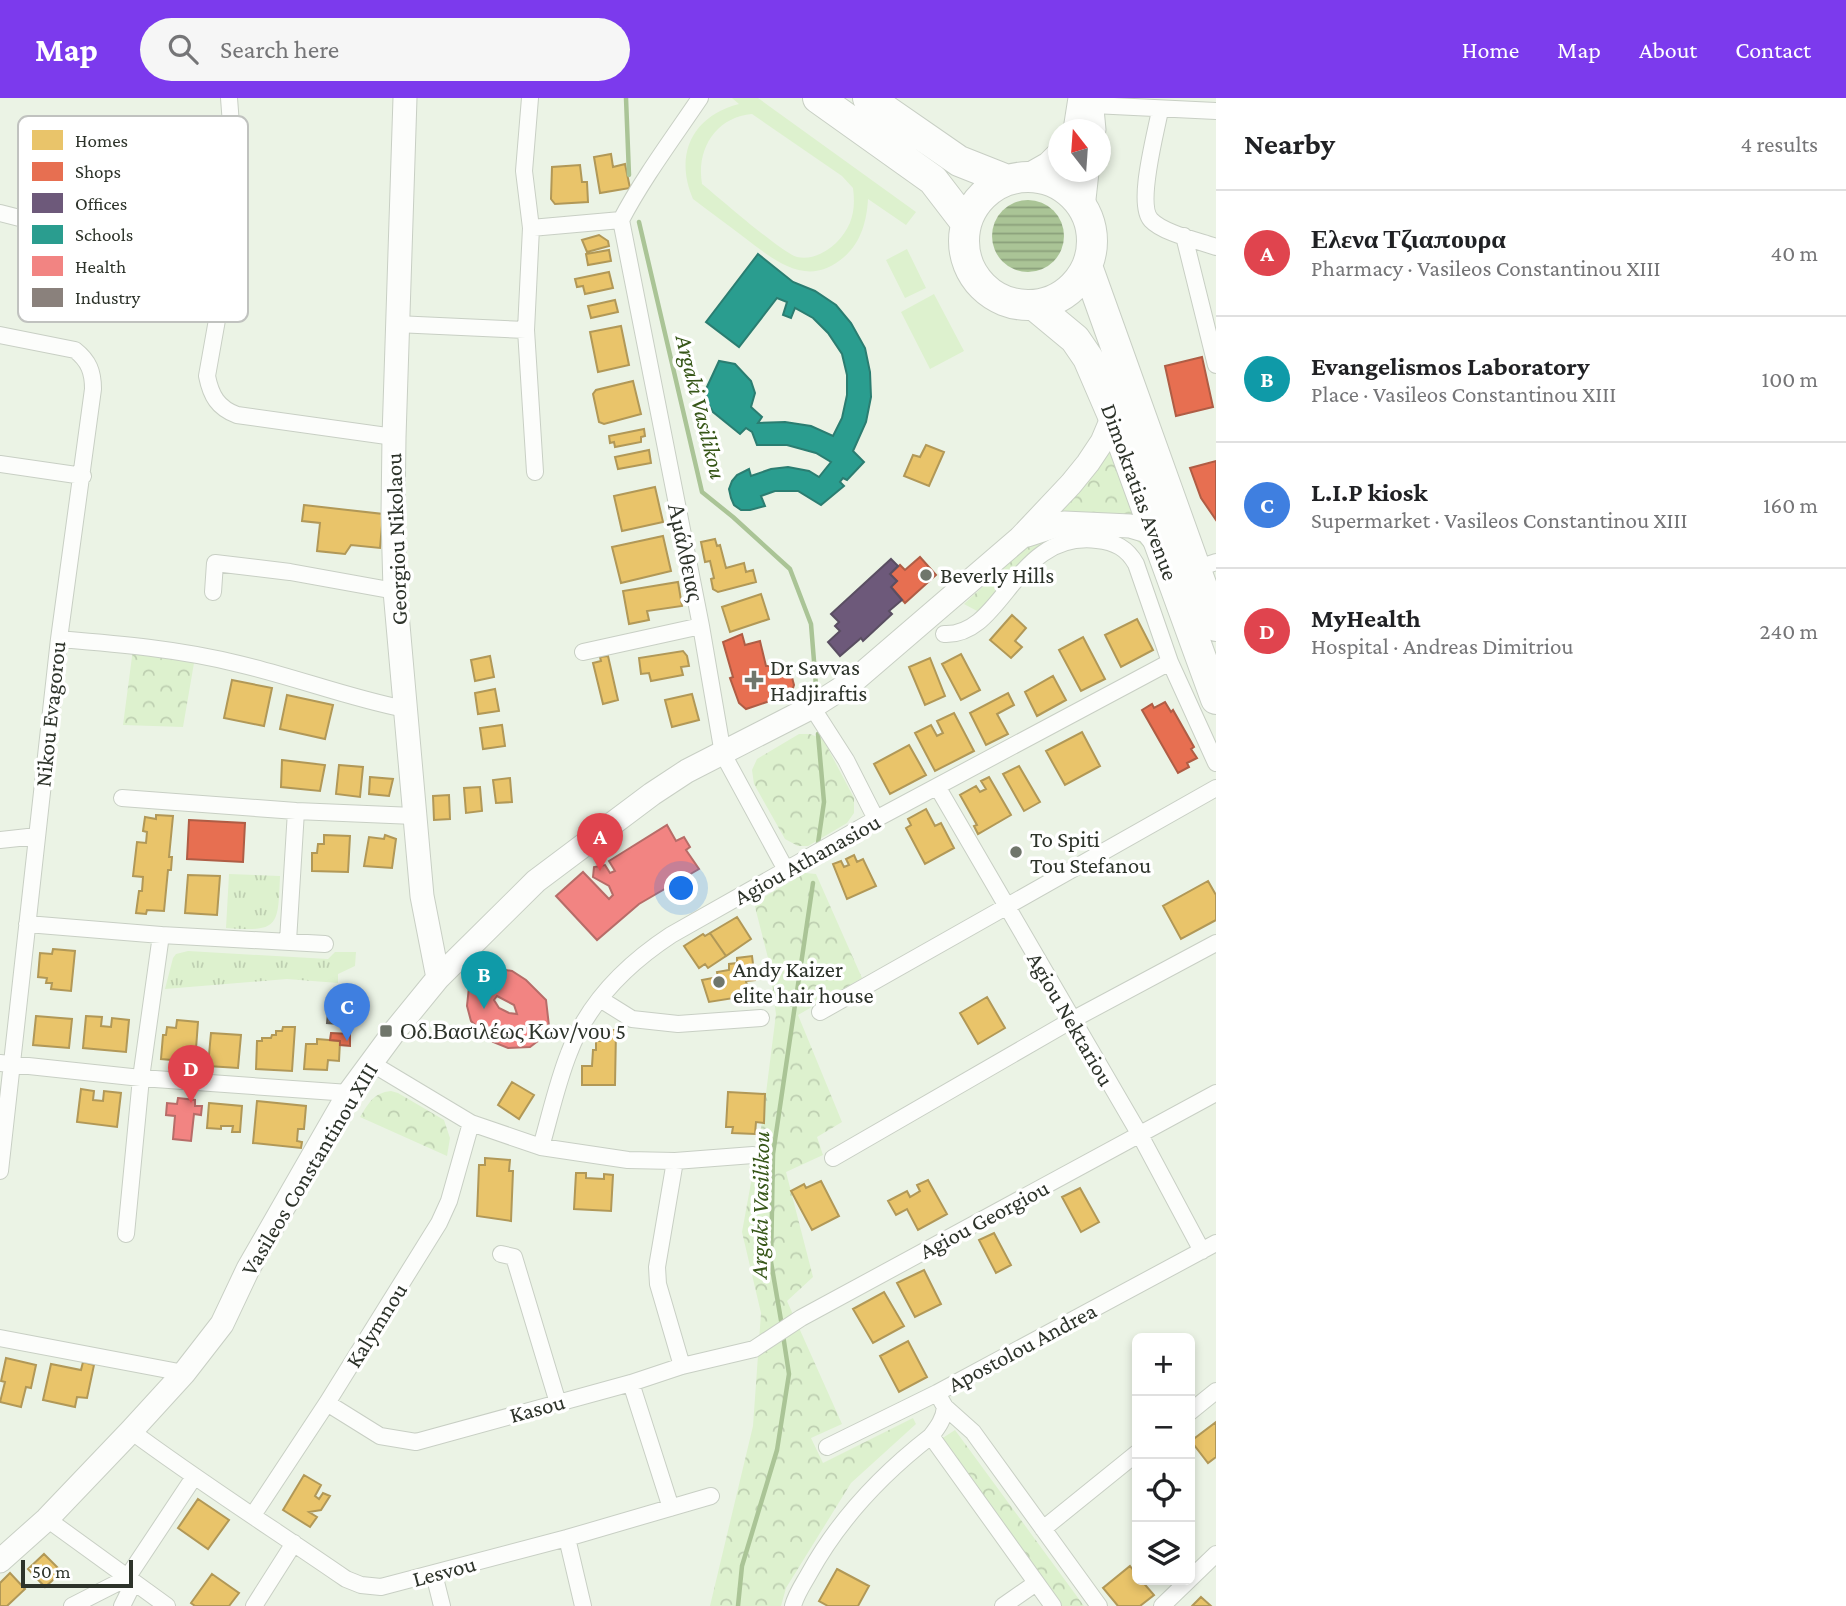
<!DOCTYPE html>
<html lang="en">
<head>
<meta charset="utf-8">
<style>
  :root { --surface:#fff; --page:#f6f6f6; --text:#202124; --muted:#757577; --line:#e0e0e0; --accent:#7c3aed }
  body { margin:0; font-family:"Crimson Pro",serif; background:var(--page); color:var(--text) }
  .controls { position:absolute; right:21px; bottom:21px; display:grid; overflow:hidden; border-radius:10px; box-shadow:0 4px 10px #0003 }
  .controls button { width:63px; height:63px; display:grid; place-items:center; padding:0; border:0; border-bottom:2px solid var(--line); background:var(--surface); color:var(--text); font:35px sans-serif }
  .compass { position:absolute; left:1048px; top:21px; width:63px; height:63px; border-radius:50%; background:var(--surface); box-shadow:0 4px 10px #0003; rotate:343deg }
  .scale { position:absolute; left:21px; bottom:18px; width:112px; box-sizing:border-box; padding-left:7px; border:4px solid #2d332a; border-top:0; font-size:19px; line-height:24px; white-space:nowrap; color:#2d332a; -webkit-text-stroke:5px #fff; paint-order:stroke }
  .you { position:absolute; left:682px; top:791px; width:24px; height:24px; margin:-18px; border:5px solid #fff; border-radius:50%; background:#1a73e8; box-shadow:0 0 0 10px #1a73e833 }
  .badge { display:grid; place-items:center; width:46px; height:46px; border-radius:50%; background:var(--accent); color:#fff; font-size:23px; font-weight:700 }
  .pin { position:absolute; translate:-50% -58px; filter:drop-shadow(0 2px 4px #0008) }
  .pin::after { content:''; position:absolute; top:37px; width:24px; height:21px; background:inherit; clip-path:polygon(0 0,100% 0,50% 100%) }
  .list { margin:0; padding:0; list-style:none }
  h2 { display:flex; justify-content:space-between; align-items:center; height:91px; margin:0; padding:0 28px; font-size:30px }
  h2 small { font-size:23px; font-weight:400; color:var(--muted) }
  .list li { display:grid; grid-template-columns:46px 1fr auto; gap:21px; align-items:center; box-sizing:border-box; height:126px; padding:0 28px; border-top:2px solid var(--line) }
  .list b { display:block; font-size:26px; white-space:nowrap }
  .list p { margin:0; font-size:23px; white-space:nowrap; color:var(--muted) }
  .list em { font-size:23px; font-style:normal; color:var(--muted) }
  .icon { flex:none; width:38px; height:38px; fill:none; stroke:currentColor; stroke-width:2; stroke-linecap:round; stroke-linejoin:round }
  .map { position:relative; flex:none; width:1216px; height:1508px; overflow:hidden }
  header { display:flex; align-items:center; gap:42px; box-sizing:border-box; height:98px; padding:0 35px; background:var(--accent); color:#fff }
  header strong { font-size:33px }
  nav { display:flex; gap:38px; margin-inline-start:auto; font-size:24px }
  .search { width:490px; height:63px; background:var(--page); display:flex; align-items:center; gap:18px; box-sizing:border-box; padding:0 24px; border-radius:38px; color:var(--muted); font-size:26px }
  main { display:flex }
  aside { flex:1; background:var(--surface) }
  .map>svg:first-child { display:block }
  .grass { fill:url(#grass-tufts) }
  .forest { fill:url(#forest-crowns) }
  .pitch { fill:#ddf1ce; fill-rule:evenodd }
  .water { fill:url(#water-rules) }
  .homes { fill:#e9c46a; stroke:#b19857; stroke-width:2 }
  .shops { fill:#e76f51; stroke:#af5d45; stroke-width:2 }
  .offices { fill:#6d597a; stroke:#5a4e62; stroke-width:2 }
  .schools { fill:#2a9d8f; stroke:#2b7d71; stroke-width:2 }
  .health { fill:#f28482; stroke:#b76c68; stroke-width:2; fill-rule:evenodd }
  .industry { fill:#8a817c; stroke:#6e6a63; stroke-width:2 }
  .lines { fill:none; stroke-linecap:round; stroke-linejoin:round }
  .stream { stroke:#aac496; stroke-width:4.5 }
  .street-casing { stroke:#c8cfc4; stroke-width:18 }
  .secondary-casing { stroke:#c8cfc4; stroke-width:25 }
  .highway-casing { stroke:#c8cfc4; stroke-width:32 }
  .street { stroke:#fcfdfb; stroke-width:16 }
  .secondary { stroke:#fcfdfb; stroke-width:23 }
  .highway { stroke:#fcfdfb; stroke-width:30 }
  .poi-dot { fill:#70766b; stroke:#fff; stroke-width:2.5 }
  .labels { text-anchor:middle; stroke-width:7; stroke-linejoin:round; paint-order:stroke }
  .street-label { font-size:23px; fill:#2d332a; stroke:#fff }
  .poi-label { font-size:23px; fill:#2d332a; stroke:#fff; text-anchor:start }
  .water-label { font-size:24px; font-style:italic; fill:#365617; stroke:#fff }
  .key { fill:#fff; stroke:#c0c2bf; stroke-width:2 }
  .key-label { font-size:19px; fill:#2d332a }
</style>
</head>
<body>
<header>
<strong>Map</strong>
<div class="search"><svg class="icon" aria-label="search" viewBox="0 0 24 24"><circle cx="10" cy="10" r="6"/><path d="M15 15l6 6"/></svg>Search here</div>
<nav><a>Home</a><a>Map</a><a>About</a><a>Contact</a></nav>
</header>
<main>
<div class="map">
<svg width="1216" height="1508" viewBox="0 0 1216 1508">
  <defs>
    <pattern id="grass-tufts" width="24" height="20" patternUnits="userSpaceOnUse" patternTransform="scale(1.75)"><rect width="24" height="20" fill="#ddf1ce"/><path d="M3 7l-1-3M5 7V3M7 7l1-3M15 17l-1-3M17 17v-4M19 17l1-3" fill="none" stroke="#becfb1"/></pattern>
    <pattern id="forest-crowns" width="20" height="18" patternUnits="userSpaceOnUse" patternTransform="scale(1.75)"><rect width="20" height="18" fill="#ddf1ce"/><path d="M2 6a3 3 0 1 1 6 0M12 15a3 3 0 1 1 6 0" fill="none" stroke="#becfb1"/></pattern>
    <pattern id="water-rules" width="6" height="5" patternUnits="userSpaceOnUse" patternTransform="scale(1.75)"><rect width="6" height="5" fill="#aac496"/><path d="M0 2.5h6" fill="none" stroke="#8ba07b"/></pattern>
  </defs>
  <rect width="100%" height="100%" fill="#ebf3e5"/>
  <path class="grass" d="M229,776L280,778C278,829 279,834 226,830Z
    M188,853L328,861L335,854H356L355,868L338,876V885L287,881L165,891L173,860L176,856Z"/>
  <path class="forest" d="M1111,342L1159,462L1137,443L1122,438L1074,437L979,514L964,506L1016,458L1079,387Z
    M133,551L194,565L183,629L123,627Z
    M799,636H810L823,641L854,700V715L847,725L808,748H798L785,741L754,686L752,672L757,661Z
    M805,775L816,776L862,880L798,917L842,1024L817,1039L823,1057L786,1074L813,1179L787,1203L842,1326L811,1340L823,1365L913,1320L916,1326L851,1385L786,1490L781,1508H710L753,1328L761,1215L742,1134L763,1019L776,916L768,860L754,805Z
    M391,993L398,995L444,1022L450,1040L447,1058L360,1019C369,1005 373,995 391,993Z
    M955,1332L1084,1508H1056L935,1345Z"/>
  <path class="pitch" d="M732,0H758L916,114L906,127L868,101C867,122 861,145 844,159C808,191 775,163 745,140C728,127 710,114 693,101C674,57 692,18 739,6ZM752,16L842,78L853,90C856,112 852,129 836,145C825,155 812,162 797,159C783,156 717,98 702,86C696,51 716,19 752,16Z
    M907,151L926,190L905,200L886,162Z
    M934,196L964,253L930,271L901,214Z"/>
  <path class="water" d="M992 138a36 36 0 1 1 72 0a36 36 0 1 1-72 0Z"/>
  <path class="homes" d="M611,56L613,69L625,66L630,90L600,95L594,59Z
    M580,67L582,84H587L588,104L555,106L551,101L552,69Z
    M599,137L608,143L609,148L587,154L582,142Z
    M609,152L611,163L588,167L586,156Z
    M609,174L613,190L585,196L583,188L577,189L575,181Z
    M615,202L618,214L591,220L588,208Z
    M621,228L629,267L598,274L590,234Z
    M633,283L641,316L604,326L599,324L593,296L596,292Z
    M644,331L645,338L641,339V344L615,349L614,344L610,345L609,338Z
    M926,347L944,354L929,388L904,378L913,357L920,359Z
    M649,352L651,365L618,371L615,359Z
    M655,389L663,424L622,433L614,398Z
    M304,407L383,416L380,450L351,447L345,456L317,453L320,425L302,423Z
    M663,438L671,473L621,485L612,449Z
    M715,441L717,448L720,447L726,470L744,465L746,474L753,472L756,484L718,494L713,491L711,481L714,480L710,463L705,464L701,444Z
    M678,484L682,508L647,513L649,522L629,526L623,493Z
    M761,496L769,521L730,534L722,509Z
    M1012,517L1026,530L1015,543L1022,549L1011,560L990,542Z
    M1137,521L1153,552L1121,569L1105,537Z
    M1083,539L1105,581L1081,593L1059,552Z
    M683,553L687,558L689,568L681,569L683,577L651,583L649,575L641,576L639,560Z
    M961,556L980,592L961,602L942,566Z
    M490,558L494,579L475,583L471,562Z
    M608,558L618,602L603,606L593,565L601,563L600,559Z
    M930,560L945,598L925,607L909,569Z
    M1053,578L1066,602L1037,618L1025,594Z
    M232,582L272,590L264,628L224,620Z
    M495,591L499,613L478,616L475,595Z
    M1008,595L1014,607L997,616L1008,636L986,647L970,615Z
    M692,596L699,622L672,629L665,602Z
    M287,597L333,607L325,641L280,631Z
    M954,615L974,653L935,673L915,635L931,627L937,638L943,635L937,623Z
    M502,627L505,648L483,651L480,630Z
    M1082,634L1100,668L1065,687L1046,653Z
    M909,647L926,677L890,696L874,666Z
    M282,662L325,667L320,693L281,689Z
    M339,667L363,669L360,699L336,696Z
    M1019,668L1040,704L1024,713L1003,676Z
    M370,679L393,681L389,698L369,696Z
    M989,679L1011,717L978,736L974,728L977,727L960,697L976,688L980,694L986,691L981,683Z
    M510,680L512,704L496,705L493,682Z
    M480,689L482,713L466,715L464,690Z
    M449,697L450,721L434,722L433,698Z
    M926,711L935,728L941,725L954,750L925,766L906,730L911,727L908,721Z
    M156,717L173,718L169,759H172L171,772H168L164,813L147,812L146,816L136,815L139,793H142L143,779L133,778L137,744L146,745L147,734L143,733L145,719L156,721Z
    M324,737L350,738L348,774L312,773V755H317L318,746H324Z
    M385,737L396,741L392,770L364,768L369,739L384,741Z
    M854,757L857,764L863,761L876,788L847,801L833,766L841,763L844,769L849,767L846,761Z
    M188,777L220,778L217,817L185,815Z
    M1208,783L1216,797V822L1181,841L1163,808Z
    M737,819L751,841L726,858L710,835Z
    M710,835L726,858L708,870L705,866L699,870L684,848L703,836L705,838Z
    M53,851L75,853L71,893L51,891L52,885H46L47,880L38,879L40,855L52,856Z
    M752,858L755,882L746,883L748,893L733,895L734,900L709,904L702,882L718,879L717,874L729,872V866L737,865V860Z
    M987,899L1005,930L978,946L960,915Z
    M36,918L72,921L69,950L33,947Z
    M86,918L102,919L101,928L111,929L112,920L129,922L126,954L83,950Z
    M177,922L198,924L195,964L161,961L163,937H166L167,929L176,930Z
    M283,929H295L292,973L256,971L257,943H262V940H271L272,937H276V933H282Z
    M602,932H616L615,987H582V968H592L593,952H596V943H602Z
    M211,935L241,937L238,970L208,968Z
    M317,941L340,943L339,963L328,962L327,972L304,971L306,946H317Z
    M512,984L534,997L519,1021L498,1007Z
    M81,991L94,993L93,1002L103,1003L104,993L121,995L117,1029L77,1024Z
    M728,994L765,996L764,1025L756,1024L755,1036L732,1035L733,1029H726Z
    M257,1003L306,1008L304,1031H298L297,1043L302,1044L301,1050L253,1045Z
    M209,1005L242,1008L240,1034H232L233,1028H221V1031L207,1030Z
    M485,1060L510,1062L509,1073H513L511,1123L477,1118L479,1067H485Z
    M576,1075H586V1080L604,1081V1076L613,1077L611,1113L574,1111Z
    M928,1082L947,1116L918,1132L907,1111L896,1117L888,1103L907,1093L910,1099L920,1093L917,1087Z
    M821,1083L839,1118L812,1132L791,1093L804,1086L806,1090Z
    M1080,1090L1099,1124L1081,1134L1062,1099Z
    M994,1135L1011,1167L996,1175L979,1142Z
    M924,1172L941,1206L915,1219L897,1185Z
    M884,1194L904,1228L873,1245L853,1211Z
    M908,1243L927,1279L899,1294L880,1258Z
    M6,1260L36,1267L31,1290L26,1289L21,1309L0,1304L5,1284L1,1283Z
    M83,1264L94,1267L87,1300L77,1299L75,1309L43,1302L51,1266L81,1272Z
    M1216,1324V1359L1208,1365L1191,1343Z
    M304,1377L321,1387L315,1398L319,1401L323,1395L330,1398L321,1412L309,1414L317,1419L310,1429L283,1412Z
    M198,1401L229,1422L208,1451L178,1430Z
    M44,1456L62,1474L45,1489L28,1471Z
    M1130,1468L1137,1477V1482H1141L1154,1497L1140,1508H1118L1103,1490Z
    M837,1471L869,1488L858,1508H828L819,1503Z
    M10,1475L25,1491L7,1508H0V1485Z
    M212,1476L239,1495L229,1508H195L191,1505Z
    M1201,1499L1211,1508H1192Z"/>
  <path class="shops" d="M1202,259L1213,309L1176,318L1165,268Z
    M1216,363V422L1201,400L1190,370Z
    M920,459L936,477L905,505L891,489L897,483L890,476L900,467L905,472Z
    M742,536L745,547L760,543L766,568H789L794,587L791,596L746,611L739,605L730,580L733,579L723,544Z
    M1165,604L1171,614L1173,612L1194,649L1191,651L1197,660L1187,665L1189,669L1178,675L1142,612L1152,606L1154,610Z
    M189,722L245,725L243,764L187,761Z
    M331,935L350,936V948L340,947V943L330,942Z"/>
  <path class="offices" d="M891,461L898,468L890,476L897,483L891,489L902,502L889,513L892,516L863,543L861,540L840,558L828,544L840,533L835,528L839,524L831,516Z"/>
  <path class="schools" d="M758,156L793,184L815,193L836,207L851,225L865,250L870,274L871,299L866,324L853,353L864,364L847,382L843,380L840,384L844,388L821,407L798,393H775L761,398L765,408L750,412H741L734,407L731,400L729,391L732,383L737,377L749,371L751,378L771,371L788,369L809,373L819,379L831,364L816,355L787,347H757L752,334L746,330L740,336L713,314L707,304L706,291L719,263L735,266L751,283L755,295L751,309L762,319L758,325L785,324L811,328L833,338L842,320L847,297V277L842,256L828,235L813,220L795,210L791,220L783,217L787,204L777,200L739,249L706,224Z"/>
  <path class="health" d="M667,727L676,743L684,739L690,749L686,752L699,771L639,806L597,842L556,798L583,774L609,801L613,797L609,788L593,779L594,769L605,767L610,775L615,773L609,763Z
    M500,871L512,873L526,882L546,902L549,928L543,939L530,949L508,950L493,944L471,923L467,908L469,889L482,876ZM497,898L514,907L517,916L509,915L499,910L494,902Z
    M178,1000L195,1002V1008H202L201,1017L194,1016L191,1043L173,1041L175,1018L166,1017L167,1005L177,1006Z"/>
  <path class="industry" d="M328,915L339,916V926L327,925Z"/>
  <g class="lines">
    <path class="stream" d="M626,0L629,77
      M639,124L702,394L733,419L790,471L811,526L816,588
      M818,636L824,704L818,745
      M782,1228L771,1164L773,1056L813,785
      M738,1508L742,1468L777,1352L789,1276L783,1237"/>
    <g class="street-casing">
      <path id="street" d="M229,0L235,79L231,143L207,278C211,298 218,310 237,317L394,339
        M530,0L524,73L531,130L526,232L535,374
        M700,0C673,40 643,80 621,122L701,528L723,656L786,772
        M1093,7L1216,13
        M1160,12C1156,35 1136,106 1151,122C1163,135 1199,143 1216,149
        M0,115L86,137L227,163
        M531,130L621,122
        M1184,138L1216,267
        M396,226L526,232
        M0,237L75,252C89,263 93,274 93,291L59,541L0,1073
        M0,366L83,378
        M1195,471L1216,464
        M213,494L215,465L290,474L395,493
        M944,536C1004,539 1014,432 1097,442C1115,444 1127,450 1136,466L1170,564L1216,665
        M59,541C119,546 180,551 239,566C295,579 349,600 405,611
        M583,554L701,528
        M812,609L846,662L876,721
        M938,690L1140,1037L1202,1153
        M122,700L296,713L414,718
        M0,742L37,738
        M27,826L161,837L325,846
        M288,843L296,713
        M600,901L632,921L678,926L761,920
        M820,914L1216,690
        M0,965L141,980L349,995
        M371,965L471,1025L541,1049L628,1062L675,1063L753,1057
        M541,1049C550,1018 557,985 569,955C588,904 627,866 671,837L876,721L1170,564
        M833,1060L1072,922L1216,845
        M675,1063L657,1169L658,1186L682,1268
        M126,1136L141,980L161,837
        M501,1156L514,1159L558,1305
        M0,1240L184,1275
        M631,1285L671,1410
        M327,1305L380,1338L416,1344L631,1285L682,1268L754,1251L801,1220L1216,995
        M945,1309L973,1334L1099,1508
        M1190,1314L1216,1293
        M131,1333C201,1385 275,1432 346,1481L361,1487L381,1489L567,1440L711,1398
        M931,1338L1053,1508
        M827,1349L937,1295L1216,1145
        M253,1417L327,1305L439,1125L449,1103L471,1025
        M47,1421L167,1508
        M1043,1431L1137,1355
        M567,1440L583,1508
        M434,1476L442,1508
        M1190,1481L1216,1456
        M72,1508L127,1480L194,1379
        M122,1508L134,1484
        M254,1508L294,1445
        M793,1508C796,1496 804,1485 810,1474C840,1420 882,1376 931,1338C938,1329 944,1321 945,1309L937,1295
        M1003,1508L1036,1485
        M1162,1508L1189,1482"/>
    </g>
    <g class="secondary-casing">
      <path id="secondary" d="M405,0L394,339L393,417L395,493L422,798L438,880
        M1091,0L1094,32
        M1075,32L1080,0
        M1025,79L1048,66L1058,56
        M1083,110L1087,74
        M1027,437L1064,425L1130,428L1147,433L1160,449
        M0,1463L47,1421L131,1333L184,1275L222,1226L248,1171L349,995L394,934L438,880L536,783L652,696L687,673L812,609L856,581L1020,440L1071,386L1088,365L1102,344L1113,318"/>
    </g>
    <g class="highway-casing">
      <path id="highway" d="M818,0L933,82L966,125
        M868,0L959,63L1007,82
        M964 143a64 64 0 1 1 128 0a64 64 0 1 1-128 0Z
        M1087,168L1216,528
        M1034,207L1075,241L1088,260L1113,318L1216,601"/>
    </g>
    <use href="#street" class="street"/>
    <use href="#secondary" class="secondary"/>
    <use href="#highway" class="highway"/>
  </g>
  <g class="poi-dot">
    <circle cx="926" cy="477" r="7"/>
    <path d="M750.5 571.5h7v7h7v7h-7v7h-7v-7h-7v-7h7z"/>
    <circle cx="1016" cy="754" r="7"/>
    <circle cx="719" cy="884" r="7"/>
    <rect x="379" y="926" width="14" height="14" rx="3.5"/>
  </g>
  <g class="labels">
    <g class="street-label">
      <text transform="translate(1140 394) rotate(70)" y="8">Dimokratias Avenue</text>
      <text transform="translate(396 441) rotate(-92)" y="8">Georgiou Nikolaou</text>
      <text transform="translate(686 454) rotate(78)" y="8">Αμάλθειας</text>
      <text transform="translate(50 616) rotate(-84)" y="8">Nikou Evagorou</text>
      <text transform="translate(807 761) rotate(-29)" y="8">Agiou Athanasiou</text>
      <text transform="translate(1071 921) rotate(60)" y="8">Agiou Nektariou</text>
      <text transform="translate(309 1071) rotate(-59)" y="8">Vasileos Constantinou XIII</text>
      <text transform="translate(984 1121) rotate(-28)" y="8">Agiou Georgiou</text>
      <text transform="translate(376 1227) rotate(-58)" y="8">Kalymnou</text>
      <text transform="translate(1022 1249) rotate(-28)" y="8">Apostolou Andrea</text>
      <text transform="translate(537 1310) rotate(-15)" y="8">Kasou</text>
      <text transform="translate(444 1473) rotate(-15)" y="8">Lesvou</text>
    </g>
    <g class="poi-label">
      <text x="940" y="485">Beverly Hills</text>
      <text x="770" y="577">Dr Savvas<tspan x="770" dy="26">Hadjiraftis</tspan></text>
      <text x="1030" y="749">To Spiti<tspan x="1030" dy="26">Tou Stefanou</tspan></text>
      <text x="733" y="879">Andy Kaizer<tspan x="733" dy="26">elite hair house</tspan></text>
      <text x="400" y="941">Οδ.Βασιλέως Κων/νου 5</text>
    </g>
    <g class="water-label">
      <text transform="translate(701 309) rotate(76)" y="8">Argaki Vasilikou</text>
      <text transform="translate(760 1107) rotate(-89)" y="8">Argaki Vasilikou</text>
    </g>
  </g>
  <rect x="18" y="18" width="230" height="206" rx="10" class="key"/>
  <rect x="32" y="32" width="31" height="20" fill="#e9c46a"/>
  <rect x="32" y="64" width="31" height="19" fill="#e76f51"/>
  <rect x="32" y="95" width="31" height="20" fill="#6d597a"/>
  <rect x="32" y="127" width="31" height="19" fill="#2a9d8f"/>
  <rect x="32" y="158" width="31" height="20" fill="#f28482"/>
  <rect x="32" y="190" width="31" height="19" fill="#8a817c"/>
  <g class="key-label">
    <text x="75" y="49">Homes</text>
    <text x="75" y="80">Shops</text>
    <text x="75" y="112">Offices</text>
    <text x="75" y="143">Schools</text>
    <text x="75" y="175">Health</text>
    <text x="75" y="206">Industry</text>
  </g>
</svg>
<div class="controls">
<button>+</button>
<button>−</button>
<button><svg class="icon" aria-label="locate" viewBox="0 0 24 24"><circle cx="12" cy="12" r="6"/><path d="M12 2v4M12 18v4M2 12h4M18 12h4"/></svg></button>
<button><svg class="icon" aria-label="layers" viewBox="0 0 24 24"><path d="M12 4l9 5-9 5-9-5zM3 14l9 5 9-5"/></svg></button>
</div>
<svg class="compass" viewBox="-18 -18 36 36"><path d="M0-13l5 13h-10z" fill="#e53935"/><path d="M0 13l5-13h-10z" fill="#757577"/></svg>
<div class="scale">50 m</div>
<div class="you"></div>
<div class="pin badge" style="left:600px;top:773px;background:#e0444e">A</div>
<div class="pin badge" style="left:484px;top:911px;background:#0f9aa8">B</div>
<div class="pin badge" style="left:347px;top:943px;background:#3f7fe0">C</div>
<div class="pin badge" style="left:191px;top:1005px;background:#e0444e">D</div>
</div>
<aside>
<h2>Nearby<small>4 results</small></h2>
<ul class="list">
<li><span class="badge" style="background:#e0444e">A</span><div><b>Ελενα Τζιαπουρα</b><p>Pharmacy · Vasileos Constantinou XIII</p></div><em>40 m</em></li>
<li><span class="badge" style="background:#0f9aa8">B</span><div><b>Evangelismos Laboratory</b><p>Place · Vasileos Constantinou XIII</p></div><em>100 m</em></li>
<li><span class="badge" style="background:#3f7fe0">C</span><div><b>L.I.P kiosk</b><p>Supermarket · Vasileos Constantinou XIII</p></div><em>160 m</em></li>
<li><span class="badge" style="background:#e0444e">D</span><div><b>MyHealth</b><p>Hospital · Andreas Dimitriou</p></div><em>240 m</em></li>
</ul>
</aside>
</main>
</body>
</html>
